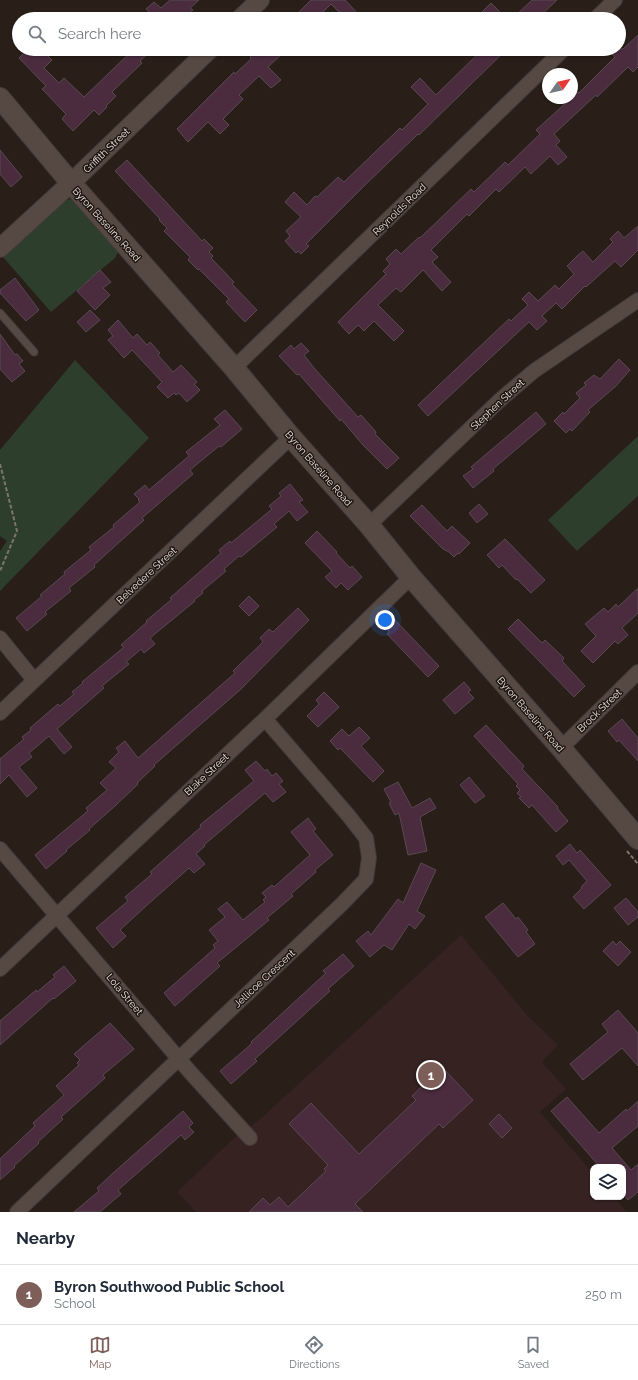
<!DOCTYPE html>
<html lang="en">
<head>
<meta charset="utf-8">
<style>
  :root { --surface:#fff; --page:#f2f2f3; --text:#1f2937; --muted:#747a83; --line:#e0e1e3; --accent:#7e5e59 }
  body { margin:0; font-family:Raleway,sans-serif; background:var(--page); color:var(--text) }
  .controls { position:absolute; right:12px; bottom:12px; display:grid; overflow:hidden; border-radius:8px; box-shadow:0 1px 3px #0004 }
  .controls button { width:36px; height:36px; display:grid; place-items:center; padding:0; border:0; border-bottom:1px solid var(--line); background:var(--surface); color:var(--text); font:20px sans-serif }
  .compass { position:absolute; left:542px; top:68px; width:36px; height:36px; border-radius:50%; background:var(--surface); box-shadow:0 1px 3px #0004; rotate:56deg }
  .you { position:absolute; left:385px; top:620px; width:14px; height:14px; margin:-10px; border:3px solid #fff; border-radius:50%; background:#1a73e8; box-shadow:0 0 0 6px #1a73e833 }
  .badge { display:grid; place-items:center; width:26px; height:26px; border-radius:50%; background:var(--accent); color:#fff; font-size:13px; font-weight:700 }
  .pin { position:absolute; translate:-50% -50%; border:2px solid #fff; box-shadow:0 1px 4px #0006 }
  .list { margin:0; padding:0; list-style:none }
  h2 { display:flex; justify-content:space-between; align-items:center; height:52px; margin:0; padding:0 16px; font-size:17px }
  h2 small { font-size:13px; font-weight:400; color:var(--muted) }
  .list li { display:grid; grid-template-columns:26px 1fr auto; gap:12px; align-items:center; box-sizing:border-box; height:60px; padding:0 16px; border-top:1px solid var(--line) }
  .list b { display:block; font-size:15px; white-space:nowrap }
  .list p { margin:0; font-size:13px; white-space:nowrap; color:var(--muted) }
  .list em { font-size:13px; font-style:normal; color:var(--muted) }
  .icon { flex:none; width:22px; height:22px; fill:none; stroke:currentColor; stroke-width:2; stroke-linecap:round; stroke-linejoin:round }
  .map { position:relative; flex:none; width:638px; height:1212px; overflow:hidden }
  .search { position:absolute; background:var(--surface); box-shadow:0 1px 3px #0004; left:12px; right:12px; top:12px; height:44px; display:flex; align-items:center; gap:10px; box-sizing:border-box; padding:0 14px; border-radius:22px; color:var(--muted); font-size:15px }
  .sheet { height:112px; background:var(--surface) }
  nav { display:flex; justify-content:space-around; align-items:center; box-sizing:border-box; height:56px; border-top:1px solid var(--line); background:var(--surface); font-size:11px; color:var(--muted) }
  nav a { display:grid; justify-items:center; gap:2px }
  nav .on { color:var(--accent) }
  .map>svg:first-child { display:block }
  .education { fill:#352221 }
  .green { fill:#2d3f2c }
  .building { fill:#4a2c3e; stroke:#574a51 }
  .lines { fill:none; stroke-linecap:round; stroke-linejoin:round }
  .service-casing { stroke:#423a36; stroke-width:9 }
  .minor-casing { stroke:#423a36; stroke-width:16 }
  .tertiary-casing { stroke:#423a36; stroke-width:20 }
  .secondary-casing { stroke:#423a36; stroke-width:22 }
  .path { stroke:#7e746f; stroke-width:2; stroke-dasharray:4 2; stroke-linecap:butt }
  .service { stroke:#564943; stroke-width:7 }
  .minor { stroke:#564943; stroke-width:14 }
  .tertiary { stroke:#564943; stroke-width:18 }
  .secondary { stroke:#564943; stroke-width:20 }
  .labels { text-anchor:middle; stroke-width:3; stroke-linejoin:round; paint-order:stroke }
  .street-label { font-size:10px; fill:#f1e9e5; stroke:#1f150f }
</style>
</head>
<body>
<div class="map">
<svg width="638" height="1212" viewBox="0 0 638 1212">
  <rect width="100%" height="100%" fill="#291e18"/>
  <path class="education" d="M461,935L526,1014L558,1045L542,1062L566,1089L540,1112L593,1173V1197H614L627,1212H196L177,1192L233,1139L259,1120Z"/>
  <path class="green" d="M71,199L77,202L119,250L115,258L51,312L3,257L64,201Z
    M75,360L149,438L0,591V551L7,541L0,536V450Z
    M638,436V496L577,551L548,520Z"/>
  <path class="building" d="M170,0H199L190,8L193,10L183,19H164L159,15L155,19L146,9L154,2L161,8Z
    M311,0H345L363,19H346L331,4L316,19H306L299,12Z
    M532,0H557L537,19H512Z
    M491,3L507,19H486L481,13Z
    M638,35V67L633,72L628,67L597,97L596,95L554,134L560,141L556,145L567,157L558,165L550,156L531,174L525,167L499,192L496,189L469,216L467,214L431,250L438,257L432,262L451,282L442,291L423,270L401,292L396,288L378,305L404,331L394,341L374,321L364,331L358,325L349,334L338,322L386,274L383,271L390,264L386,259L396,249L401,254L419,237L420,238L471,189L474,192L505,162L508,165L540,134L536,130L578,92L579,93L615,57L608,49H623Z
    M28,49H41L52,60L44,68L59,83L64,78L84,97L134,49H153L140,61L142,63L112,92L116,96L106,106L107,107L99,115L94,110L73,131L62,119L66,114L42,89L46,86L19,58Z
    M258,49H276L282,54L268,67L281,80L271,88L259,76L239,95L243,99L223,119L229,125L220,134L208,122L188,142L177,129L234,72L235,74L251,59L250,57Z
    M483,49H507L419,135L418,134L363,187L306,244L309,246L301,254L298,251L296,253L285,241L290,236L286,231L301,217L285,202L294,192L307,205L315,196L317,197L338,177L344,182L400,128L402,130L428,104L411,87L420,78L436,95Z
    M0,150L22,177L11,187L0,174Z
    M127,160L202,241L204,239L213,248L209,252L213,256L211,258L234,282L232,284L257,310L245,322L226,302L229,299L199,269L198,270L188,260L190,257L164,231L167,228L159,220L160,219L115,171Z
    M638,226V250L621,267L615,261L586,287L585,286L562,309L556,303L542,316L547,321L537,330L529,322L428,416L418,405L509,319L511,321L528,305L522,299L529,292L538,301L555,285L559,289L574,274L567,266L577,256L583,251L593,262L613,242L610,239L618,231L624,238Z
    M100,270L111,282L103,288L110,295L95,310L77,291Z
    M15,278L39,310L26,321L0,293V290Z
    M90,310L100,320L86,332L77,322Z
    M118,320L133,338L137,334L147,345L150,342L160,353L158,355L173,372L181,365L197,382L194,384L200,390L187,402L179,393L176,395L174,393L168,398L157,387L162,382L132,350L124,358L108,340L113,336L108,330Z
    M0,334L15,355L17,354L23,361L19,364L25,371L12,382L0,369Z
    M301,343L309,351L304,355L314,368L358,417L361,415L376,432L375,434L399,458L387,469L363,445L341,419L340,421L299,374L297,375L279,356L291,345L294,349Z
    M619,359L630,370L616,386L588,410L590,412L572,431L570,429L566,433L554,421L563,412L564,414L580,398L576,393L586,385L584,383L594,375L600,379Z
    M225,410L242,429L221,447L219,446L190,470L193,474L142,518L144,520L94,565L95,567L69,588L71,591L45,612L47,614L27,631L16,618L42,596L40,595L65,574L64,572L91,550L89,547L114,527L113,525L140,502L138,500L139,499L134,494L145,485L149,490L189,456L186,452L220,425L214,419Z
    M536,412L546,424L493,469L494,471L473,488L463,476L473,469L471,467Z
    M290,484L303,500L299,502L308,512L297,521L289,511L274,524L277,527L241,557L239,556L224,569L226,571L202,591L203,593L194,600L195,601L150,638L155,644L144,653L141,649L126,662L129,664L102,686L104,688L57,729L72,747L64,754L49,736L29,753L32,757L19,767L37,788L27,797L9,775L0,784V759L24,739L22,737L31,730L30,728L58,704L60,706L74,694L72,692L83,683L82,682L124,647L121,645L147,622L146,621L172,599L170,598L221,553L219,550L230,541L231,543L272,509L269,506L281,496L279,493Z
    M479,504L488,514L477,523L469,513Z
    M422,505L447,531L452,526L470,543L459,554L458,553L454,557L449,552L443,549L410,516Z
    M317,531L337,552L336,553L350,568L352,566L362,577L348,590L341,583L336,588L325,577L332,571L305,543Z
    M505,539L545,580L531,593L517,579L516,580L502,565L499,568L487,555Z
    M638,588V613L622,628L628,635L618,644L615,641L593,663L581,651L596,636L585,624L604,608L608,612L616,604L618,607Z
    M249,596L259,606L249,616L239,606Z
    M298,608L309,620L240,690L154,765L155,766L137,783L138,784L115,806L89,829L90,830L66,850L67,851L46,869L35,855L88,811L86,808L107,790L100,783L116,768L109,762L119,752L116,748L125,741L138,758L235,673L233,671L263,642L260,638L269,629L273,632Z
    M394,619L439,666L428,677L387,634L389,632L385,627Z
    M518,619L542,643L545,640L564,658L562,661L585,686L574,697L508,629Z
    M464,682L471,690L468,692L474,698L455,714L443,700Z
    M324,692L339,707L318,727L307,716L319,704L316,700Z
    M622,719L638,738V761L619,740L617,742L608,731Z
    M486,725L524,766L522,769L558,807L557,808L568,821L556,832L532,805L529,808L519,798L521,797L517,793L520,790L516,786L518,784L474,736Z
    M359,727L370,738L361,746L384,771L373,782L340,748L338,750L330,741L342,729L349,736Z
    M256,761L265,771L267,769L272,776L276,773L283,781L279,784L286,792L273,802L265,793L204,845L205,846L196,854L205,864L194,873L189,868L146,906L120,930L126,936L113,948L96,928L128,901L125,897L152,874L150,872L201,827L200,825L254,781L245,770Z
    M469,777L485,796L475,803L460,785Z
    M398,782L412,808L430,798L436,808L420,817L427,851L408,855L399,813L395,815L389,803L391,802L384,789Z
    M308,818L316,829L313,831L333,855L315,870L316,872L291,894L293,896L267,918L269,920L217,963L220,966L175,1006L164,993L215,948L213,945L218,941L209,930L225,917L218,909L227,902L243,920L265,902L263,900L266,897L262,893L272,885L274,887L310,855L291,832Z
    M570,844L577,853L580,850L611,885L584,909L573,897L582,888L581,887L587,881L569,860L563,865L556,856Z
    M421,863L436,870L417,911L425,916L415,929L409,924L392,950L384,945L370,957L356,941L368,931L371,935L398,899L403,903Z
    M626,898L638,912V917L628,925L614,908Z
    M503,903L516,919L518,917L528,930L526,932L535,944L518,957L485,917Z
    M613,941L616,945L620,941L631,952L618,966L603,951Z
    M343,954L354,966L328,989L330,991L255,1059L257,1061L231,1084L220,1071L248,1047L252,1043L251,1042L326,973L323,971Z
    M64,966L76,981L54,999L53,998L0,1045V1021L36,990L37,992L55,977L53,975Z
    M618,1010L638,1033V1066L622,1048L583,1080L570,1064L608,1032L602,1024Z
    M110,1023L134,1049L103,1075L105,1078L61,1117L63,1119L38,1142L39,1143L14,1166L15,1167L0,1180V1159L35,1126L33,1123L64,1095L56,1086L79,1065L77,1063L80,1060L74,1054Z
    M442,1067L473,1100L443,1128L439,1124L355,1204L363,1212H249L263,1198L270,1205L279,1197L288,1207L326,1171L324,1169L328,1165L289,1124L311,1103L359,1154L416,1100L412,1096Z
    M567,1097L599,1133L626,1109L627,1111L638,1101V1126L612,1148L631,1170L638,1164V1192L628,1200L623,1194V1167H600L551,1111Z
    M183,1111L193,1123L189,1127L194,1132L185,1140L181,1135L118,1190L121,1194L100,1212H74L99,1191L97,1188L112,1174Z
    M499,1114L512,1128L502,1138L489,1124Z"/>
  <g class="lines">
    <g class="service-casing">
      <path id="service" d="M0,313L34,352"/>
    </g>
    <g class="minor-casing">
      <path id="minor" d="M595,19L615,0
        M234,368L564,49
        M369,525L501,399L534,371L638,300
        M0,638L34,680
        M0,713L291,437
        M561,748L638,672
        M0,849L190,1072L250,1138
        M0,969L265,719L411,577
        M17,1212L342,904L366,879L369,858L366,838L348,815L265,719"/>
    </g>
    <g class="tertiary-casing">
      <path id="tertiary" d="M240,19L260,0
        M0,248L71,183L210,49"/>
    </g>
    <g class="secondary-casing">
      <path id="secondary" d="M0,98L71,183L234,368L291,437L369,525L411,577L561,748L638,839"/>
    </g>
    <path class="path" d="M0,464L17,531L0,571
      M627,851L638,864"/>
    <use href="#service" class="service"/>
    <use href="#minor" class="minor"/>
    <use href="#tertiary" class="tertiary"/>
    <use href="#secondary" class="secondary"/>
  </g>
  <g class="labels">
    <g class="street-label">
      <text transform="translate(106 150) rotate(-44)" y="4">Griffith Street</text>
      <text transform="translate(399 209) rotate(-44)" y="4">Reynolds Road</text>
      <text transform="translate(107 224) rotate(48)" y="4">Byron Baseline Road</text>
      <text transform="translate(497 404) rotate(-43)" y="4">Stephen Street</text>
      <text transform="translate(319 468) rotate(49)" y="4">Byron Baseline Road</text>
      <text transform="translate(146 575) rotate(-43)" y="4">Belvedere Street</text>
      <text transform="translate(599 710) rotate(-44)" y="4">Brock Street</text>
      <text transform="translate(531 714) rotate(49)" y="4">Byron Baseline Road</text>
      <text transform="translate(206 774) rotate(-43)" y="4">Blake Street</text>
      <text transform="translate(264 978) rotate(-43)" y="4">Jellicoe Crescent</text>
      <text transform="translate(125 994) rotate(50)" y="4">Lola Street</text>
    </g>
  </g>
</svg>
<div class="controls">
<button><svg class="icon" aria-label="layers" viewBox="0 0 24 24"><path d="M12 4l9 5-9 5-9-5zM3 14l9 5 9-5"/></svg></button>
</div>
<svg class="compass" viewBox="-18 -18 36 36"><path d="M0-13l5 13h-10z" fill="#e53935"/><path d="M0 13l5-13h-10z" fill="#747a83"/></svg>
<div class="you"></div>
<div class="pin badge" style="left:431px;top:1075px">1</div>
<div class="search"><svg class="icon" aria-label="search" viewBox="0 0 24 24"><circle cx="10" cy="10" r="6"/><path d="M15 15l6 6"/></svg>Search here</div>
</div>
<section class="sheet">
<h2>Nearby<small></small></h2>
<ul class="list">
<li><span class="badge">1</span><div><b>Byron Southwood Public School</b><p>School</p></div><em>250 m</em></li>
</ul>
</section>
<nav>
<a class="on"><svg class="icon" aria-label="map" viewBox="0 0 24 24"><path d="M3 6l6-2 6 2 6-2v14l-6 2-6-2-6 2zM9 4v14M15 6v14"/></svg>Map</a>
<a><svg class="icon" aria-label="directions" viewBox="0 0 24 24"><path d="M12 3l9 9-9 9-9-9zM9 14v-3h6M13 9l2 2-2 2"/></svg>Directions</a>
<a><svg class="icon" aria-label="saved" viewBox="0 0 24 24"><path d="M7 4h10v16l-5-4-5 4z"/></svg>Saved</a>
</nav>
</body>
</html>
